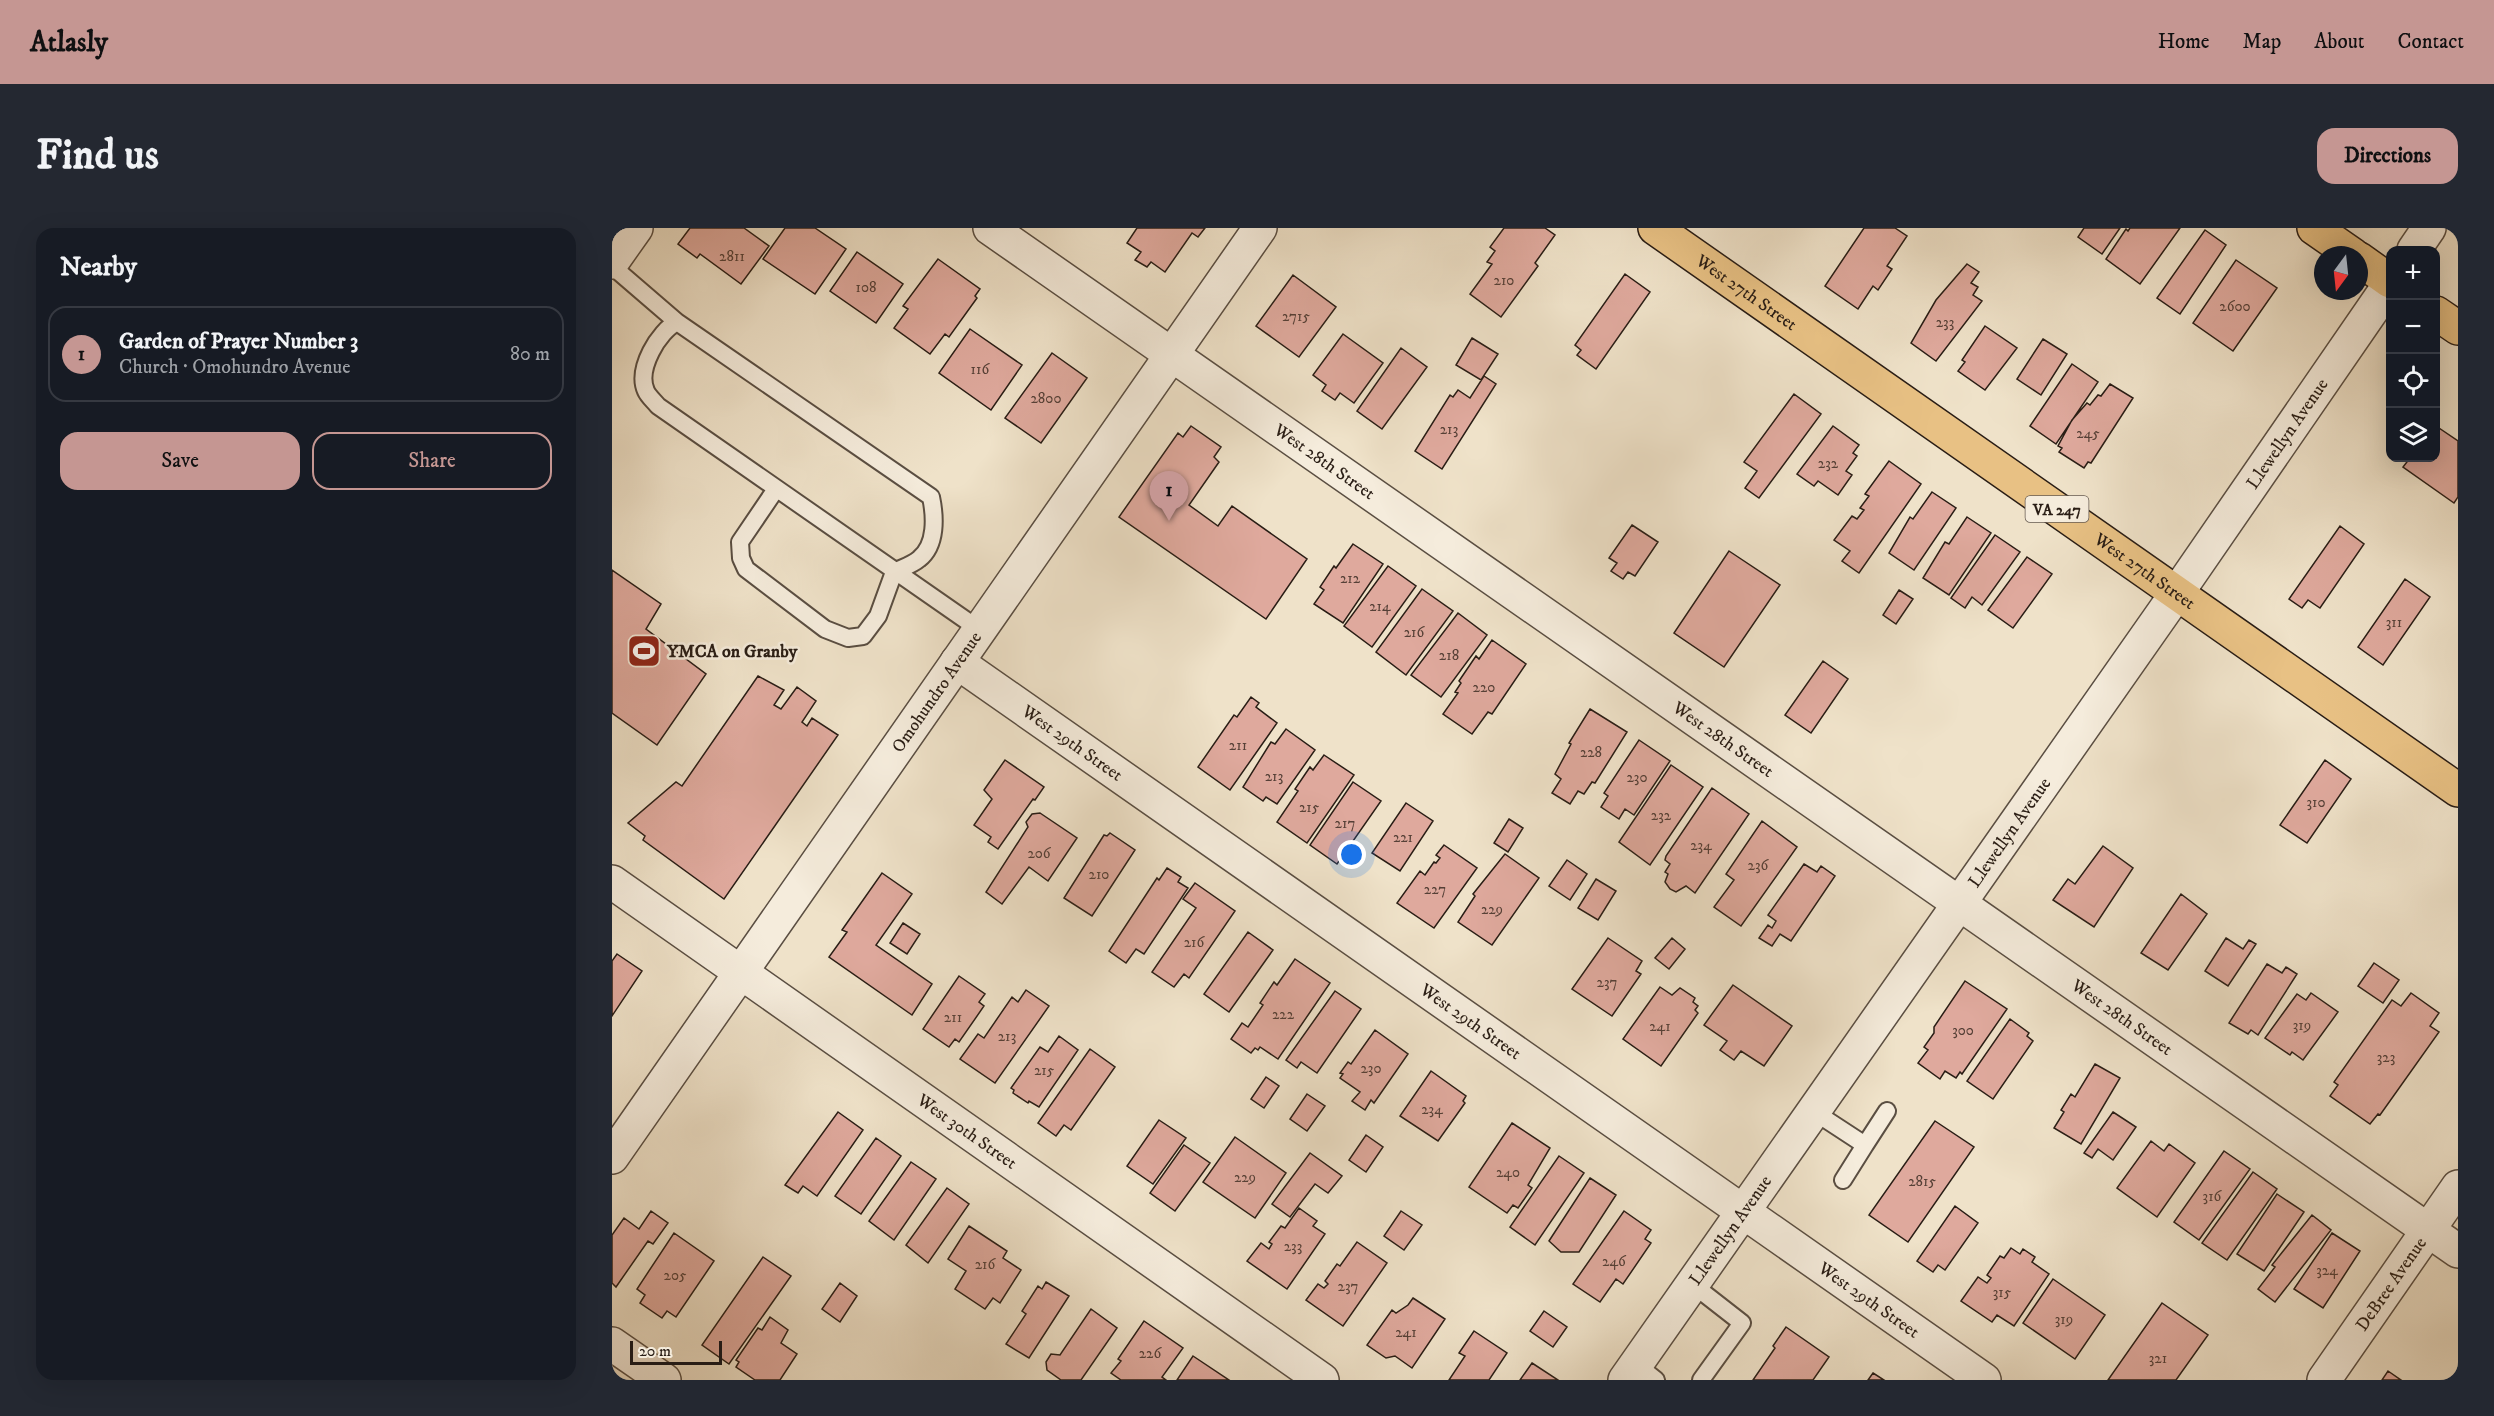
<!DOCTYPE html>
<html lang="en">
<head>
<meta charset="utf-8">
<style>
  :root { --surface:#171b24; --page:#242831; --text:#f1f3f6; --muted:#9ea1a6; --line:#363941; --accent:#c59692 }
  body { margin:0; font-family:"IM FELL DW Pica",serif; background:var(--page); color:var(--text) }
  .controls { position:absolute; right:18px; top:18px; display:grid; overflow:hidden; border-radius:12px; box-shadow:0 6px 24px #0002 }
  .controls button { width:54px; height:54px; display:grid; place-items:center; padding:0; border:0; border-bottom:2px solid var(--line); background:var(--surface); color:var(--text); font:30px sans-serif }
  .compass { position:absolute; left:1702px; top:18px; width:54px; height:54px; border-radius:50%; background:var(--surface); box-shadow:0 6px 24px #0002; rotate:195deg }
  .scale { position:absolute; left:18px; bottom:15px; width:92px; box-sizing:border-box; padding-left:6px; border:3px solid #291d15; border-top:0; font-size:16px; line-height:21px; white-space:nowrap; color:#291d15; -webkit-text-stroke:4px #f5ecdc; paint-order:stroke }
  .you { position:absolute; left:740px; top:627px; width:21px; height:21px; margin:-15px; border:4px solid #fff; border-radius:50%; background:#1a73e8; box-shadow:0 0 0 9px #1a73e833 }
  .badge { display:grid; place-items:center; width:39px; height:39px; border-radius:50%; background:var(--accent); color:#111; font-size:20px; font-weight:700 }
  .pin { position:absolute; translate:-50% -50px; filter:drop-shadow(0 2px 3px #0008) }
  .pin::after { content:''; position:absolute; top:32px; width:21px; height:18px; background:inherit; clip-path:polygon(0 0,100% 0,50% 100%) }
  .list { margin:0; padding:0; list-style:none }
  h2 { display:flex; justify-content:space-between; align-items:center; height:78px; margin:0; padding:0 24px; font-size:26px }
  h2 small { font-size:20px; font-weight:400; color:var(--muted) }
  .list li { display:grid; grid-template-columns:39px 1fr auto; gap:18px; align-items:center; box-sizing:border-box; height:96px; margin:0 12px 12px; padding:0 12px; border:2px solid var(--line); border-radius:18px }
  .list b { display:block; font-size:22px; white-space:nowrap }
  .list p { margin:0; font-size:20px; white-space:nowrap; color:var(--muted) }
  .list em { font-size:20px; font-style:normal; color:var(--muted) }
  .actions { display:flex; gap:12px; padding:18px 24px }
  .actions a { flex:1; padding:14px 0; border:2px solid var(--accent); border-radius:18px; text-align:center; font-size:21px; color:var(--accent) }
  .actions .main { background:var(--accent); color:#111 }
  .icon { flex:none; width:33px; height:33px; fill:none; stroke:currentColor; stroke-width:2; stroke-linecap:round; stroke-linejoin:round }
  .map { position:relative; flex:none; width:1846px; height:1152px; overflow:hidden; border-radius:18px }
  header { display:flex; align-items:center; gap:36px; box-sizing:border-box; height:84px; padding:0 30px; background:var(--accent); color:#111 }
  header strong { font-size:28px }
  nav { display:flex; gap:33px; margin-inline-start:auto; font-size:21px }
  .intro { display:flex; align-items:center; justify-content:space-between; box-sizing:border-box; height:144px; padding:0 36px }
  h1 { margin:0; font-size:42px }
  .button { padding:15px 27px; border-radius:18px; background:var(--accent); color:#111; font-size:21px; font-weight:700 }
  main { display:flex; gap:36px; padding:0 36px }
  aside { flex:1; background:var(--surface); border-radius:18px; box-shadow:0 6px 24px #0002 }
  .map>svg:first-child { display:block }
  .building { fill:#dfa99d; stroke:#291d15; stroke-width:1.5 }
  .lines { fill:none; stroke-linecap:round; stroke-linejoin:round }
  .service-casing { stroke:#5a4e42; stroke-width:20 }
  .minor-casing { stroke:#5a4e42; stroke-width:36 }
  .tertiary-casing { stroke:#5a4e42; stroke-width:36 }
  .primary-casing { stroke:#291d15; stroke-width:36 }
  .service { stroke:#f5ecdc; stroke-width:16 }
  .minor { stroke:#f5ecdc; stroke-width:33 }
  .tertiary { stroke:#f5ecdc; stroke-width:33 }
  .primary { stroke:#e8c184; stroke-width:33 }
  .labels { text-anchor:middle; stroke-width:5; stroke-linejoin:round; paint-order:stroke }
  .number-label { font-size:15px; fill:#564037 }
  .shield { fill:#f5ecdc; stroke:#665b51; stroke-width:1.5 }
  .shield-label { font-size:16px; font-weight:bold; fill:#291d15 }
  .street-label { font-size:18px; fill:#291d15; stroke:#f5ecdc }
  .poi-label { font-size:18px; font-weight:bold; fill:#291d15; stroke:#f5ecdc; text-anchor:start }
</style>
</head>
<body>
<header>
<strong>Atlasly</strong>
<nav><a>Home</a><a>Map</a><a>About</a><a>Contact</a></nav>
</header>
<div class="intro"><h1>Find us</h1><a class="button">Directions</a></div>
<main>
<aside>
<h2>Nearby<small></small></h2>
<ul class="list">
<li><span class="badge">1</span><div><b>Garden of Prayer Number 3</b><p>Church · Omohundro Avenue</p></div><em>80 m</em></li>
</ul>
<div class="actions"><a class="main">Save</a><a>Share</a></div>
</aside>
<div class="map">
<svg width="1846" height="1152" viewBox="0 0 1846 1152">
  <rect width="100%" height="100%" fill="#efe2c9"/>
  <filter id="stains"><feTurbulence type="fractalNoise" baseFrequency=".00333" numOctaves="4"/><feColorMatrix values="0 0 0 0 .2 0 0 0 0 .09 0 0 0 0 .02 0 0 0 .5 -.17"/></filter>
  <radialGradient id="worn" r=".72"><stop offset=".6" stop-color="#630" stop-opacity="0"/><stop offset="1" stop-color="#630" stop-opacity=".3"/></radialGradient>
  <path class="building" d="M78,0H132L157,18L129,56L88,26L85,30L66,16Z
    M173,0H203L234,21L203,66L151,31Z
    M525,0H593L586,9L580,5L553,44L539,34L535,39L523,32L529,24L515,15Z
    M892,0H933L943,7L923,35L926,38L889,89L858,66L880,36L875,34L883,23L878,19Z
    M1252,0H1283L1295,8L1275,38L1280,41L1266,62L1261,58L1246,81L1213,58Z
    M1472,0H1508L1490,26L1466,9Z
    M1518,0H1568L1528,56L1494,31L1514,1L1516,3Z
    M1593,2L1614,17L1568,86L1545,70Z
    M245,24L291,56L264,95L218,63Z
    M326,31L368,61L363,68L365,70L337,109L333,106L318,126L282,100L296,81L291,78Z
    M1624,32L1665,60L1621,123L1581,95Z
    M1355,36L1367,44L1359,55L1366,59L1361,67L1370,73L1324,133L1299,115L1324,72Z
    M1013,46L1038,64L984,141L965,127L969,122L963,117Z
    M681,47L724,79L687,129L644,98Z
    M1373,98L1405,120L1373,162L1346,143L1353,134L1350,132Z
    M358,101L410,137L379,182L327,145Z
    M731,106L771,135L742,175L728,165L723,172L710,163L714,157L701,147Z
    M860,110L886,126L869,152L844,137Z
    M1431,111L1455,126L1429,167L1405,151Z
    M789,120L815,139L770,201L745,183Z
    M440,125L475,150L429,215L393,190Z
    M1460,136L1486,154L1444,216L1418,198Z
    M872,148L884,156L830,241L803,223L838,167L841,169L846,162L858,170Z
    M1498,156L1521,170L1479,235L1476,234L1472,240L1447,224L1450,220L1446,218L1460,192L1475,175L1478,177L1486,167L1489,168Z
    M1182,166L1209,186L1147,270L1133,260L1145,243L1132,234Z
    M579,198L609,219L602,229L607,234L577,277L606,298L620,278L695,331L654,391L507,289L566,205L571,209Z
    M1221,198L1247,217L1241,225L1245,228L1234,243L1240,247L1226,267L1206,253L1202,258L1185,246Z
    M1824,198L1846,213V269L1842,275L1791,239L1798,230H1824Z
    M1277,233L1309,256L1247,345L1230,333L1238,323L1222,312L1240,288L1245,291L1252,282L1248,280L1257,268L1253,266Z
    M1320,264L1344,280L1302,342L1277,325L1298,289L1301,291Z
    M1355,289L1379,305L1337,367L1311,350L1333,314L1337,316Z
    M1020,297L1046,314L1023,348L1016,344L1011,351L999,343L1005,335L997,330Z
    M1728,298L1752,316L1708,380L1696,372L1690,380L1677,371Z
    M1383,307L1408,324L1370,377L1360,369L1353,380L1339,370Z
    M741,316L771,336L731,395L702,376L712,362L708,359L722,338L724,340Z
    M1117,323L1168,357L1112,439L1062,405Z
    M1415,329L1440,346L1401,400L1376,382Z
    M776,338L804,358L760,419L732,398Z
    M0,342L49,376L34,401L94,446L45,517L0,485Z
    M1793,351L1818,369L1771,437L1746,419Z
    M810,361L841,383L794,447L764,424Z
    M1287,362L1301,371L1284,396L1271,387Z
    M846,385L875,407L829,469L799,447Z
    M880,412L914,436L880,486L876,484L860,506L831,486L846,465L843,464L849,455L847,453L864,428L867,431Z
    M1211,433L1236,451L1199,505L1173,487Z
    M146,448L172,462L162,477L169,481L185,459L204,473L190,494L195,498L200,490L226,507L112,671L31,612L33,608L16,595L64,554L70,558Z
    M639,469L647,475L644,479L665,495L618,562L586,539L622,487L625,489Z
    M978,481L1015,504L983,555L980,554L972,566L966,563L958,576L940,565L949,551L943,546L959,516L957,515Z
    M674,501L703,522L665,576L654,569L651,573L631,559L659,514L663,516Z
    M1027,512L1058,533L1022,587L1013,581L1007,591L989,579L996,568L992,565Z
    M712,527L742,547L695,615L665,594L686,563L683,561L698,539L701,542Z
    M393,532L432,559L423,572L421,571L386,621L376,614L379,609L362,597L380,571L372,562Z
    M1713,532L1739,551L1695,615L1668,597Z
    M1059,537L1091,559L1038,637L1007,614Z
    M741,554L769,573L725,636L698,617Z
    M1100,560L1137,586L1083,665L1074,658L1064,664L1058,661L1053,654L1056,646L1053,644L1058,636L1053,632L1054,628Z
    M794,575L821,593L788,643L760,625Z
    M428,585L465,610L436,653L417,639L390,676L374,664L416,599L414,594L420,586Z
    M897,591L911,600L896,624L882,615Z
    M1150,593L1185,619L1129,698L1102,679L1122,652L1114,646Z
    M498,605L523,622L480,688L452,670L492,607L495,608Z
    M832,617L865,640L822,700L785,675L808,643L813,647L822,634L824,635L828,630L824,627Z
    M1491,618L1521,640L1482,699L1441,672L1456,651L1463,656Z
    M893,626L927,650L880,717L846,694L863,668L861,666Z
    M955,632L975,646L958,672L937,658Z
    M1192,636L1205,644L1209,638L1223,648L1179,713L1168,706L1160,718L1147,710L1156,697L1160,700L1164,693L1156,687Z
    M555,640L569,649L566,654L576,660L532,726L524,721L514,735L497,723L545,650L547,652Z
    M270,645L300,666L264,717L320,756L300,787L217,729L235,704L230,702Z
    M984,651L1004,663L986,692L966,680Z
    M583,655L623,683L577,750L572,746L562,759L540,744L584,680L571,671Z
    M1569,666L1595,686L1556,742L1529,725Z
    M291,695L308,706L295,726L278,715Z
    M636,704L661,722L617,784L592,766Z
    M996,710L1030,733L1024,743L1029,746L1000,788L960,761Z
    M1060,710L1073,721L1057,741L1043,730Z
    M1614,710L1631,721L1637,712L1644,716L1616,758L1593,743Z
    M5,726L30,743L0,788V733Z
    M683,731L718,755L666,831L648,819L646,822L643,820L639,825L619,811L630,795L636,799L651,777L648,775L662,754L665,757Z
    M1762,735L1787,752L1771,775L1746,758Z
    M1655,736L1670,745L1674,739L1685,746L1646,807L1639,802L1636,806L1617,795Z
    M347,748L373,766L367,774L372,778L347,814L343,811L337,819L311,801Z
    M1353,753L1395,781L1350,846L1348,844L1344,850L1333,843L1328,851L1306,835L1316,822L1312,819L1322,805V799Z
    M1121,757L1180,798L1152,838L1129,823L1122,832L1108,822L1115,813L1092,797Z
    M1048,759L1060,767L1068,760L1083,770L1081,774L1086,778L1083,782L1086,785L1049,838L1011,811Z
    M414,762L437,778L383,855L348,831L366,806L372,810L400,769L406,774Z
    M723,763L749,781L705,845L689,834L685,840L674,832Z
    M1699,765L1726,784L1691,832L1680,824L1678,827L1653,810L1685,766L1694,772Z
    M1799,765L1827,785L1818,798L1827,804L1768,887L1766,886L1758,896L1718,868L1726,857L1722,854L1780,772L1789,778Z
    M1398,791L1417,805L1415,808L1421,813L1381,871L1355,853Z
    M763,802L796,826L762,875L759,872L753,882L740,873L748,864L728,850L731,846L728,845L736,834L739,836Z
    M447,808L466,822L427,879L417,873L416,875L401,865L402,862L399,860L428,819L436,824Z
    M478,821L503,839L459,902L452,897L444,908L426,895Z
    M1483,836L1508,850L1469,916L1442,900L1452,884L1449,882L1459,866L1463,869Z
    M819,843L854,868L851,873L853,875L826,913L788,888Z
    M654,849L667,858L652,880L639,871Z
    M695,866L713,878L695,903L678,891Z
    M226,884L251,902L205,968L191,958L186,965L173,957Z
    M1501,884L1524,899L1501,932L1486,921L1480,930L1472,925Z
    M547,892L574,910L541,956L515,938Z
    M1323,893L1362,919L1296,1014L1257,987Z
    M900,895L938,920L916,957L920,960L906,980L901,977L895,985L857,959Z
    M754,907L771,919L754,944L737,932Z
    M623,909L674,945L643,990L591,954Z
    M264,910L289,928L249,986L223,968Z
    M1539,913L1552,923L1557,916L1583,935L1545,989L1505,960Z
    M572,917L598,935L563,983L538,965Z
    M1612,923L1638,941L1587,1012L1562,994Z
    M698,925L730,948L716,965L703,956L678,989L660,976Z
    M947,928L972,945L923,1017L898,999Z
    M299,934L324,951L282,1012L257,993Z
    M1641,944L1665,961L1615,1032L1590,1015Z
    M978,950L1004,967L967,1024H949L937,1013Z
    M335,960L357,976L316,1035L294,1017Z
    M1665,966L1692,984L1652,1043L1625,1026Z
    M1343,978L1366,995L1333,1042L1326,1037L1321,1044L1305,1033Z
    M687,980L705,993L701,998L713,1006L675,1061L635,1033L649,1015L657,1021L660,1016L657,1014L669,998L673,1000Z
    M39,983L56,995L41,1016L36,1013L4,1059L0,1055V1007L12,990L27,1001Z
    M789,983L810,997L792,1022L772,1008Z
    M1012,983L1039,1002L1033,1011L1039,1015L1011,1056L1004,1051L988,1074L961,1056Z
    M1700,987L1719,1002L1663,1074L1646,1061L1663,1039L1660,1037Z
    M357,998L395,1023L391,1030L409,1042L388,1075L381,1070L373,1081L343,1061L354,1043L336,1031Z
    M62,1005L102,1033L64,1089L55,1083L50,1090L28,1075L33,1067L25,1061Z
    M1720,1005L1748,1023L1711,1080L1682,1061Z
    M745,1014L775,1035L731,1098L694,1072L706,1056L712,1060L716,1056L713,1053L725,1036L728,1038Z
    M1399,1020L1408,1026L1411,1021L1423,1029L1420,1034L1437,1046L1402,1098L1385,1087L1380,1094L1349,1073L1366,1049L1375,1055L1379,1050L1375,1047L1388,1028L1392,1030Z
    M151,1029L179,1048L117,1136L90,1117Z
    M1441,1051L1493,1087L1463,1131L1411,1095Z
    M434,1054L457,1068L417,1130L394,1116L414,1086L410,1083L426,1058L430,1061Z
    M228,1055L245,1068L228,1094L210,1081Z
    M801,1070L833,1091L800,1140L783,1128L774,1130L755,1117L780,1082L784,1085L796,1077Z
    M1550,1075L1596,1107L1564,1152H1496Z
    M479,1081L505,1100L469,1152H449L435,1142L434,1134L439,1126L448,1127Z
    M932,1083L955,1099L941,1119L918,1103Z
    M158,1089L176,1102L169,1115L185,1126L168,1152H143L124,1139L127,1134L124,1132L146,1100L150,1102Z
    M532,1093L571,1120L550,1149L554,1152H509L499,1145L509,1133L506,1131Z
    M1174,1099L1217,1129L1201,1152H1141L1163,1120L1161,1118Z
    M862,1103L895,1125L877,1152H837L853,1128L847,1125Z
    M581,1128L617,1152H565Z
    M920,1135L946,1152H908Z
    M1776,1143L1789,1152H1770Z
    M1261,1145L1272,1152H1256Z"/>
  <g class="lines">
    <g class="service-casing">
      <path id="service" d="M0,38L65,94C47,103 24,141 34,163C36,168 42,173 46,178L368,402
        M65,94L319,269C323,288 325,317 307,331C300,337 290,340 282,344L266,388L251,408L236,410L213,401L134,341L129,330L128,314L164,261
        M1201,883L1253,917L1231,952
        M1253,917L1275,883
        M1080,1056L1130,1095L1089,1152
        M1024,1136L1044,1152"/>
    </g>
    <g class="minor-casing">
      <g id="minor">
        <path id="s1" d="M378,0L1846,1023"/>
        <path id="s2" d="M345,434L1372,1152"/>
        <path id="s3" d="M0,654L710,1152"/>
        <path id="s4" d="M0,929L648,0"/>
        <path d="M0,1116L52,1152"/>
        <path id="s5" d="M1712,1152L1846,959"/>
      </g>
    </g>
    <g class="tertiary-casing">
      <g id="tertiary">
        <path d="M1802,22L1817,0"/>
        <path d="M0,34L24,0"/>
        <path id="s6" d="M1013,1152L1565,365L1778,56"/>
      </g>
    </g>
    <g class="primary-casing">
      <g id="primary">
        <path id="s7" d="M1043,0L1846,562"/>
        <path d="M1702,0L1741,27"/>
        <path d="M1747,31L1778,53"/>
        <path d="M1824,85L1846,100"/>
      </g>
    </g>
    <use href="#service" class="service"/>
    <use href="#minor" class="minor"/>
    <use href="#tertiary" class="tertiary"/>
    <use href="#primary" class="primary"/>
  </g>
  <defs>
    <g id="stadium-square" transform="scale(1.725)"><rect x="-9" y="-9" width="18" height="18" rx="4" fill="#8f2418" stroke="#f5ecdc"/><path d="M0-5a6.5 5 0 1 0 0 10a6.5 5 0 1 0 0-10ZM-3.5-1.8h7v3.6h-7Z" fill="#fff"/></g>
  </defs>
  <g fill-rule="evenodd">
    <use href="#stadium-square" x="32" y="423"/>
  </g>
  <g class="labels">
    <g class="number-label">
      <text x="120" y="33">2811</text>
      <text x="892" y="57">210</text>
      <text x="254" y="64">108</text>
      <text x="1623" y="83">2600</text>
      <text x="684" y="93">2715</text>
      <text x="1333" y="99">233</text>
      <text x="368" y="146">116</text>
      <text x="434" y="175">2800</text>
      <text x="837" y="206">213</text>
      <text x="1476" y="210">245</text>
      <text x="1216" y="240">232</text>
      <text x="738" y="355">212</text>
      <text x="768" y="383">214</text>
      <text x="1782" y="399">311</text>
      <text x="802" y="409">216</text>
      <text x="837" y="432">218</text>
      <text x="872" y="464">220</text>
      <text x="626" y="522">211</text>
      <text x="979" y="529">228</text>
      <text x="662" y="553">213</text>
      <text x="1025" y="554">230</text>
      <text x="1704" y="579">310</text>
      <text x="697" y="584">215</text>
      <text x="1049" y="592">232</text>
      <text x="733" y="600">217</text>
      <text x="791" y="614">221</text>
      <text x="1089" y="622">234</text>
      <text x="427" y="630">206</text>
      <text x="1146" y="642">236</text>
      <text x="487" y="651">210</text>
      <text x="823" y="666">227</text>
      <text x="880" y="686">229</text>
      <text x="582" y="719">216</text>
      <text x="995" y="759">237</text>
      <text x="671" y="791">222</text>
      <text x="341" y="794">211</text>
      <text x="1690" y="802">319</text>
      <text x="1048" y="803">241</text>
      <text x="1351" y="807">300</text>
      <text x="395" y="813">213</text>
      <text x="1774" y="834">323</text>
      <text x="759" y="845">230</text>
      <text x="432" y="847">215</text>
      <text x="820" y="886">234</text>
      <text x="896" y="949">240</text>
      <text x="633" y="954">229</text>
      <text x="1310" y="958">2815</text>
      <text x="1600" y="973">316</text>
      <text x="681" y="1023">233</text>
      <text x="1002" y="1038">246</text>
      <text x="373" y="1041">216</text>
      <text x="1715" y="1047">324</text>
      <text x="63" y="1052">205</text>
      <text x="736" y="1063">237</text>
      <text x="1390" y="1069">315</text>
      <text x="1452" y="1096">319</text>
      <text x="794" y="1109">241</text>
      <text x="538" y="1130">226</text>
      <text x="1546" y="1135">321</text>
    </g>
    <rect class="shield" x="1413.5" y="268" width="63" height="26" rx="4.5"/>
    <g class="shield-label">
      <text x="1445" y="287">VA 247</text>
    </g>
    <g class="street-label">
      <text dy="6" stroke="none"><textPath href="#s7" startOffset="112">West 27th Street</textPath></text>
      <text dy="6" stroke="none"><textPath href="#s6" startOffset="1155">Llewellyn Avenue</textPath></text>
      <text dy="6" stroke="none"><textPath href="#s1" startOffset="408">West 28th Street</textPath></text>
      <text dy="6" stroke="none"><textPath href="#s7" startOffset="598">West 27th Street</textPath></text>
      <text dy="6" stroke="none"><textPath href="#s4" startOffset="567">Omohundro Avenue</textPath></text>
      <text dy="6" stroke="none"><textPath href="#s1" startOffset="894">West 28th Street</textPath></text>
      <text dy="6" stroke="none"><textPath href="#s2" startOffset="141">West 29th Street</textPath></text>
      <text dy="6" stroke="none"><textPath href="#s6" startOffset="669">Llewellyn Avenue</textPath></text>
      <text dy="6" stroke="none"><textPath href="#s1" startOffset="1380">West 28th Street</textPath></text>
      <text dy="6" stroke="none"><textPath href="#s2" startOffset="627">West 29th Street</textPath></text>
      <text dy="6" stroke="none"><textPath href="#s3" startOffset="434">West 30th Street</textPath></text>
      <text dy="6" stroke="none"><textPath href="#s6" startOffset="183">Llewellyn Avenue</textPath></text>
      <text dy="6" stroke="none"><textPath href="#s5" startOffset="117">DeBree Avenue</textPath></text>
      <text dy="6" stroke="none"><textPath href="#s2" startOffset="1113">West 29th Street</textPath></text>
    </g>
    <g class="poi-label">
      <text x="55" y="429">YMCA on Granby</text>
    </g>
  </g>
  <rect width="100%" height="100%" filter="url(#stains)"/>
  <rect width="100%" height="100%" fill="url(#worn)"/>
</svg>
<div class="controls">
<button>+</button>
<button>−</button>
<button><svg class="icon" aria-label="locate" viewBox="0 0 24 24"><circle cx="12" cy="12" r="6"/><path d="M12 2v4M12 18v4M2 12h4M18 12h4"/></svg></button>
<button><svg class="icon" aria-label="layers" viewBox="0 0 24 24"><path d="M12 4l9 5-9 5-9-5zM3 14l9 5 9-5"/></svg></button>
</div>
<svg class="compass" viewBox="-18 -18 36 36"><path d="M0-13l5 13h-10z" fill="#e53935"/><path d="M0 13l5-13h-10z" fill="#9ea1a6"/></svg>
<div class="scale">20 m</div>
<div class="you"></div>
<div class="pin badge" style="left:557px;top:293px">1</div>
</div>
</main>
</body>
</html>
